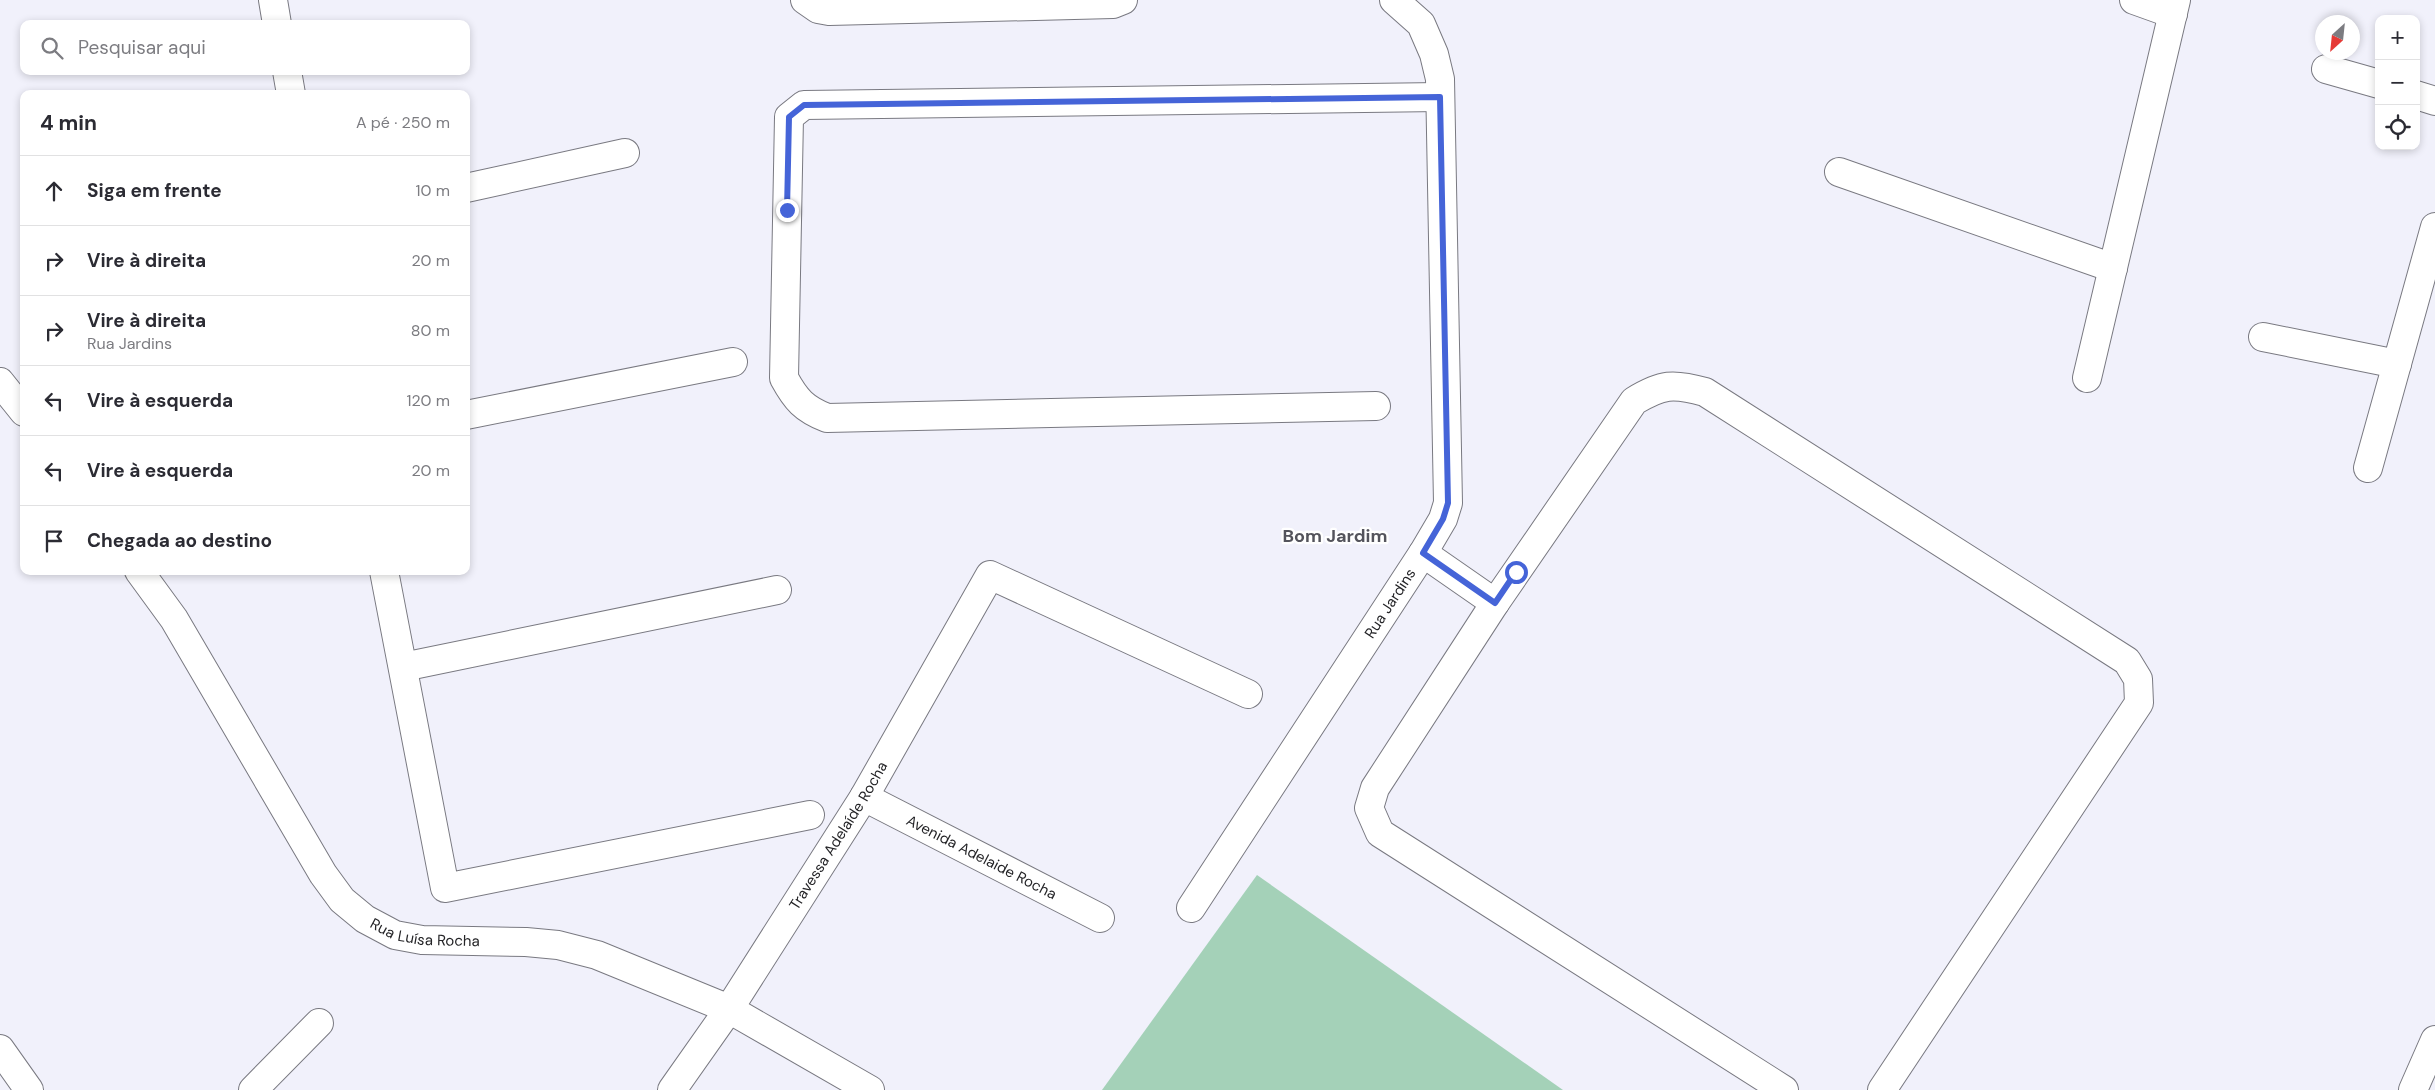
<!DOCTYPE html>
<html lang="pt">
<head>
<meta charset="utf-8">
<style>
  :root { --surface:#fff; --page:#f7f7f7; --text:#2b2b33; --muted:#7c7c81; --line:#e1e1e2 }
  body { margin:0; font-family:"DM Sans",sans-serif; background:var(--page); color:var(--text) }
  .controls { position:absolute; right:15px; top:15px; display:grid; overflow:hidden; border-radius:10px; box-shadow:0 2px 8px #0003 }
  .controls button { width:45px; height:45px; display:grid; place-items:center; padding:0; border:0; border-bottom:1px solid var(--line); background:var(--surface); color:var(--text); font:25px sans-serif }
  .compass { position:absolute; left:2315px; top:15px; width:45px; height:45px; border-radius:50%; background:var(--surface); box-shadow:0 2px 8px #0003; rotate:207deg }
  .stop { position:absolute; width:15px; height:15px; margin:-11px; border:4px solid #4564d8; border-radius:50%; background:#fff }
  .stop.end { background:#4564d8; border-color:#fff; box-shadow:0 1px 5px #0008 }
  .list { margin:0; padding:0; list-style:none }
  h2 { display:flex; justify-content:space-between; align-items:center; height:65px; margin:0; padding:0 20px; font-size:21px }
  h2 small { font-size:16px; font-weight:400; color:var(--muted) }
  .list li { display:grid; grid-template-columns:32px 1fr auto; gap:15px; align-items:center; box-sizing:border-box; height:70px; padding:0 20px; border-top:1px solid var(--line) }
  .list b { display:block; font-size:19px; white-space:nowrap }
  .list p { margin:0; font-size:16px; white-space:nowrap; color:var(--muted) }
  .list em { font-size:16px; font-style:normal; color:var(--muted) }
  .icon { flex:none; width:28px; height:28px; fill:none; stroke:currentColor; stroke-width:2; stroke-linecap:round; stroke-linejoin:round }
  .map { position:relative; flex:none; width:2435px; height:1090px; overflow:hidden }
  .search { position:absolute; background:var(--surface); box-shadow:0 2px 8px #0003; left:20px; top:20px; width:450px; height:55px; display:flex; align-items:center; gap:12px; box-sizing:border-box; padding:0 18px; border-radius:10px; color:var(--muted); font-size:19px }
  .panel { position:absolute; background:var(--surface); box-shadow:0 2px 8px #0003; left:20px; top:90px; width:450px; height:485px; border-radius:10px }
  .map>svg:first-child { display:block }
  .green { fill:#a4d1b8 }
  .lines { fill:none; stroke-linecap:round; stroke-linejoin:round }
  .street-casing { stroke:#797981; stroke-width:30 }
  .street { stroke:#fff; stroke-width:28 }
  .route { stroke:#4564d8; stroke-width:6 }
  .labels { text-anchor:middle; stroke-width:4.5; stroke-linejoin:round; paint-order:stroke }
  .street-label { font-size:15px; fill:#242427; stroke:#fff }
  .quarter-label { font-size:18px; font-weight:bold; fill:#54545c; stroke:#fff }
</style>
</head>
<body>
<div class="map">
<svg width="2435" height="1090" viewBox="0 0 2435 1090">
  <rect width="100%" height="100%" fill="#f1f1fb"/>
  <path class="green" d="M1257,875L1563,1090H1102Z"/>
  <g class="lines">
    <g class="street-casing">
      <g id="street">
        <path d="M273,0L277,24"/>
        <path d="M805,0L818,9L829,11L1113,4L1123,0"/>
        <path d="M2134,0L2173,14"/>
        <path d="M2326,69L2379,84"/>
        <path d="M287,71L291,94"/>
        <path d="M2416,95L2435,101"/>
        <path d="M1839,172L2113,268"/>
        <path d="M466,188L625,153"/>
        <path d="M2263,337L2397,364"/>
        <path d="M2087,378L2176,0"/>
        <path d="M0,382L24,412"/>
        <path d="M1376,406L827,418C804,409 796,400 784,378L789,117L804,105L1440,97"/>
        <path d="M466,415L733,362"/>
        <path d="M2368,468L2435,227"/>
        <path d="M1423,553L1495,603"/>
        <path id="s1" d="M139,571L174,619L323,874L342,900L365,919L395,935L422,940L526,942L558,945L597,955L729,1009L870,1090"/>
        <path d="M384,571L445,888L810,815"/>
        <path d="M403,667L777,590"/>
        <path id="s2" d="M864,797L1100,918"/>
        <path id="s3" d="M1191,908L1423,553L1443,519L1448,503L1440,79L1434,54L1421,24L1394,0"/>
        <path d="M0,1049L29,1090"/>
        <path d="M253,1090L319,1023"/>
        <path id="s4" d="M672,1090L729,1009L864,797L990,575L1248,694"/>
        <path d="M1784,1090L1380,833L1369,808L1375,788L1495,603L1634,401C1662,384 1673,383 1705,392L2127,661L2138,679L2139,703L1882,1090"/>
        <path d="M2413,1090L2435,1040"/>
      </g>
    </g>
    <use href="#street" class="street"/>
  </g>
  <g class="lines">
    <path class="route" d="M787,210L789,117L804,105L1440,97L1448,503L1443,519L1423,553L1495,603L1516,572"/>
  </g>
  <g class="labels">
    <g class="street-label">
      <text dy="5" stroke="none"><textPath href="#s3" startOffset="364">Rua Jardins</textPath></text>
      <text dy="5" stroke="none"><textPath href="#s4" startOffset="304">Travessa Adelaíde Rocha</textPath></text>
      <text dy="5" stroke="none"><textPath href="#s2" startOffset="132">Avenida Adelaide Rocha</textPath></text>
      <text dy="5" stroke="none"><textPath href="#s1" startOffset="480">Rua Luísa Rocha</textPath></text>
    </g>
    <g class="quarter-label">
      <text x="1335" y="542">Bom Jardim</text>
    </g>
  </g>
</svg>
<div class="controls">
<button>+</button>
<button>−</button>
<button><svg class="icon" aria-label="locate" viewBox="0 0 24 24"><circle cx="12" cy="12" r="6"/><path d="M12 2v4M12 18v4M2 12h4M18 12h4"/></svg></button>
</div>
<svg class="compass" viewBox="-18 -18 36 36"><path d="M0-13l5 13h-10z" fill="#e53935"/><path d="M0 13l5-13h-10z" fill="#7c7c81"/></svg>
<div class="stop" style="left:1516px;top:572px"></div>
<div class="stop end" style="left:787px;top:210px"></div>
<div class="search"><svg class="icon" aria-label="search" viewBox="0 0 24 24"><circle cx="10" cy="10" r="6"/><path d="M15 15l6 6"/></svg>Pesquisar aqui</div>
<section class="panel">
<h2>4 min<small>A pé · 250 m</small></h2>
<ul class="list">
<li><svg class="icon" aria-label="ahead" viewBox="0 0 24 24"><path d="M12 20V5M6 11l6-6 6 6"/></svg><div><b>Siga em frente</b></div><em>10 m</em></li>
<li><svg class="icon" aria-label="right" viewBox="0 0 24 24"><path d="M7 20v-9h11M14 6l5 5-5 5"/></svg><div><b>Vire à direita</b></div><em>20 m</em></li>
<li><svg class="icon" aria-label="right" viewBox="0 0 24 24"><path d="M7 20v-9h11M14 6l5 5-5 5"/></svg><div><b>Vire à direita</b><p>Rua Jardins</p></div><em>80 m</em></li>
<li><svg class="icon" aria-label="left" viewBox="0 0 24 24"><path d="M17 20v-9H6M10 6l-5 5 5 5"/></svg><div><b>Vire à esquerda</b></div><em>120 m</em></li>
<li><svg class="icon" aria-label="left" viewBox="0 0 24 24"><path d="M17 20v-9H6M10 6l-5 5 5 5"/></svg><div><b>Vire à esquerda</b></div><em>20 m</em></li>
<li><svg class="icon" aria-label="arrive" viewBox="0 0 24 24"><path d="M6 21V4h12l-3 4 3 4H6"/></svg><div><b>Chegada ao destino</b></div></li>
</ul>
</section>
</div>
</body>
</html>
